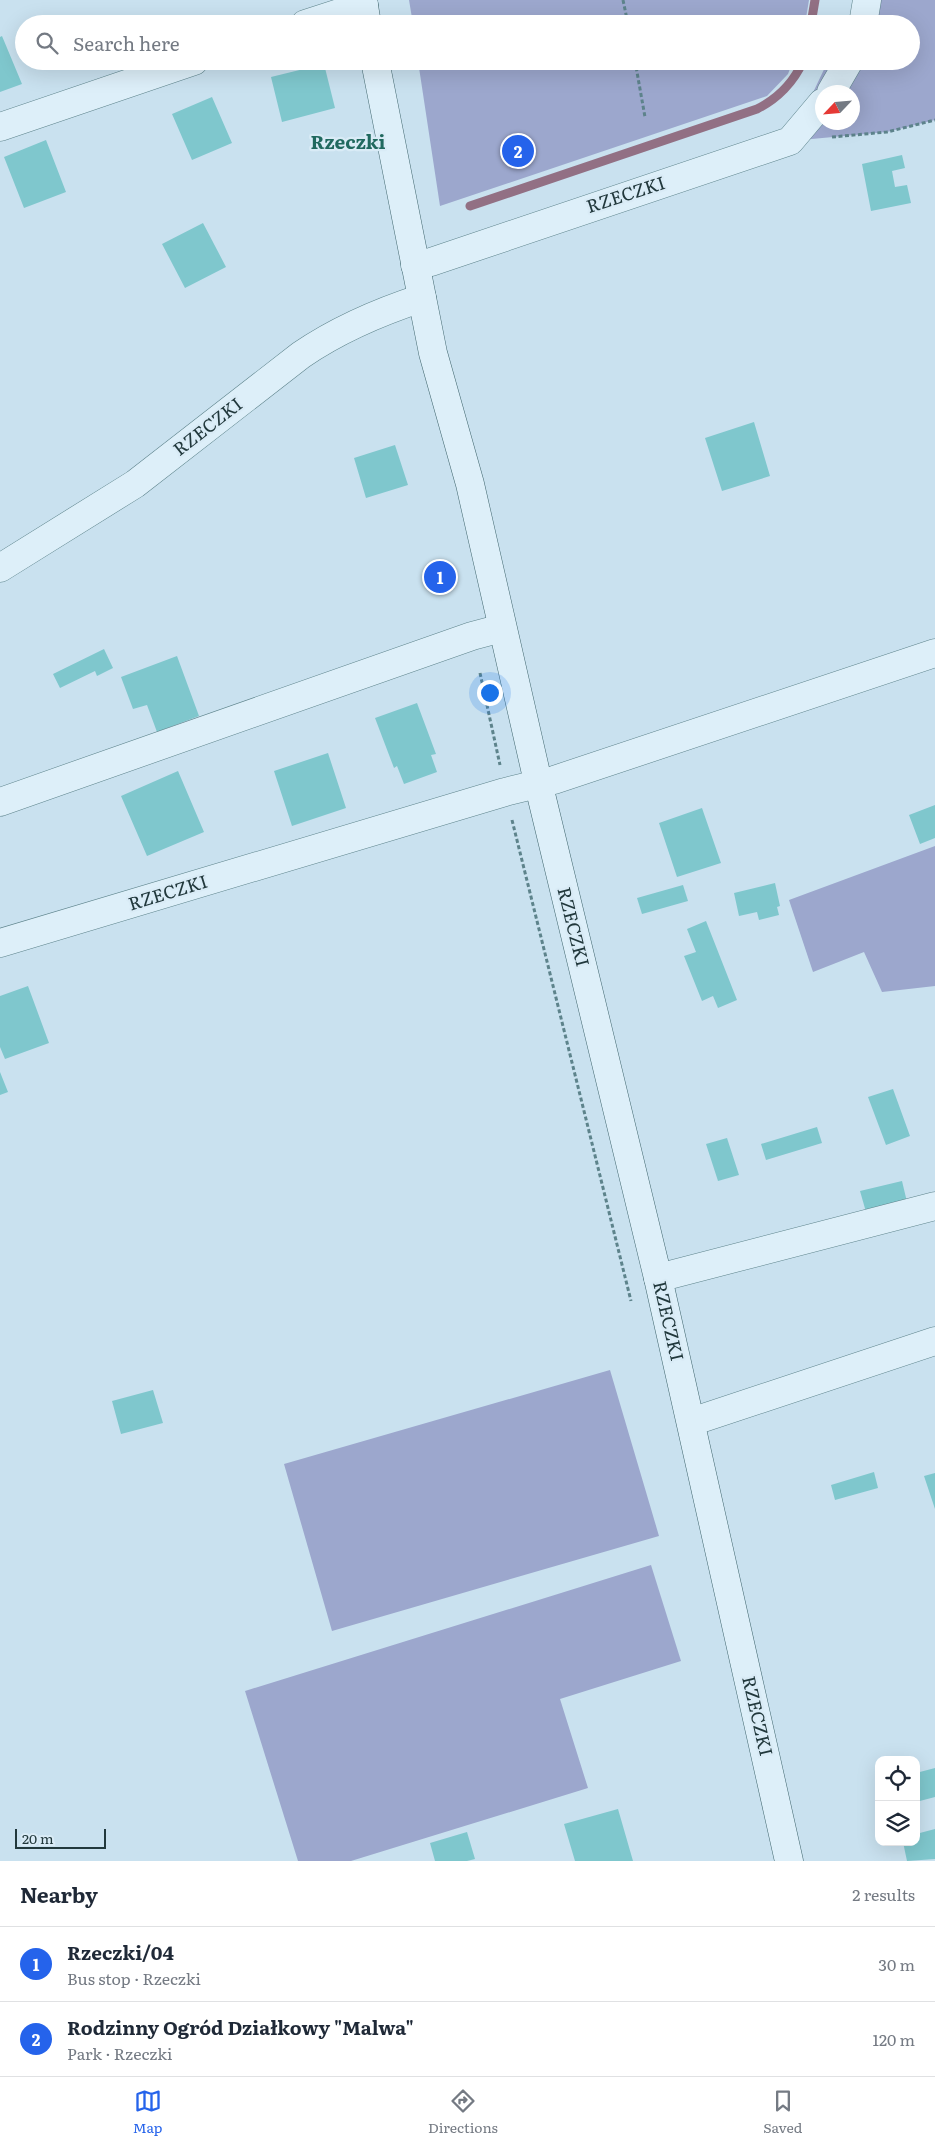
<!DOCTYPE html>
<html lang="en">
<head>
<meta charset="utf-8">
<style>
  :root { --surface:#fff; --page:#f2f2f3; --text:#1f2937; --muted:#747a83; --line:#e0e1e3; --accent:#2563eb }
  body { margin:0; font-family:Literata,serif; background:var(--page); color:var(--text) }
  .controls { position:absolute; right:15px; bottom:15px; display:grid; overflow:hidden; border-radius:10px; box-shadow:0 5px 20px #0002 }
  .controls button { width:45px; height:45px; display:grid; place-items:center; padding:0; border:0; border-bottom:1px solid var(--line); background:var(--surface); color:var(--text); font:25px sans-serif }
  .compass { position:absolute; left:815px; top:85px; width:45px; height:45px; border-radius:50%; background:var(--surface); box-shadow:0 5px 20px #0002; rotate:244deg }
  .scale { position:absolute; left:15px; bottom:12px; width:91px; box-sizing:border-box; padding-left:5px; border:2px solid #21383c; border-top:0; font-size:14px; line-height:18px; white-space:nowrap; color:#21383c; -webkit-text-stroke:4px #d9ebf6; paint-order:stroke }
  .you { position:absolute; left:489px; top:692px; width:18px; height:18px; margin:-12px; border:4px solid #fff; border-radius:50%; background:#1a73e8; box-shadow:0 0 0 8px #1a73e833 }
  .badge { display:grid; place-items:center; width:32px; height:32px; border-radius:50%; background:var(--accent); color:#fff; font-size:16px; font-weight:700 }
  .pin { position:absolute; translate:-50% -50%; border:2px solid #fff; box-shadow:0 1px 5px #0006 }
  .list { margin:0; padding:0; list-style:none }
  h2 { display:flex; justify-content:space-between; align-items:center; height:65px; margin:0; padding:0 20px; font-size:21px }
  h2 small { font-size:16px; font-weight:400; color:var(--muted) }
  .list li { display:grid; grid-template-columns:32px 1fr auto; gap:15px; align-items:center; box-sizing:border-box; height:75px; padding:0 20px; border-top:1px solid var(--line) }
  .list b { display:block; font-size:19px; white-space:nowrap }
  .list p { margin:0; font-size:16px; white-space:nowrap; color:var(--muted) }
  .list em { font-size:16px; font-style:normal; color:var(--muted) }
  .icon { flex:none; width:28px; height:28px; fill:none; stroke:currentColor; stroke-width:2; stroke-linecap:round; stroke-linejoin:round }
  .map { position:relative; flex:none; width:935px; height:1861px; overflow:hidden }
  .search { position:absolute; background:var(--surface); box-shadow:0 5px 20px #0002; left:15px; right:15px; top:15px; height:55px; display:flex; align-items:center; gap:12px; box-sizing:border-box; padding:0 18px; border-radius:28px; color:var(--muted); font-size:19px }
  .sheet { height:215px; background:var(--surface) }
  nav { display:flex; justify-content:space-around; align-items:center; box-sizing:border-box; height:70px; border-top:1px solid var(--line); background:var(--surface); font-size:14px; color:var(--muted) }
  nav a { display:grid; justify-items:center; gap:2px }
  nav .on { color:var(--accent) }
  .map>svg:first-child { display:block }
  .green { fill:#9ca7cd; fill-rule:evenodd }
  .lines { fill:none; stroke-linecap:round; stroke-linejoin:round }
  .stream { stroke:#927084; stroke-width:9 }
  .building { fill:#7fc7cd }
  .minor-casing { stroke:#5d838b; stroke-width:29 }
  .secondary-casing { stroke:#40666e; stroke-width:29 }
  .path { stroke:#5d838b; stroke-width:3; stroke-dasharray:4 2.5; stroke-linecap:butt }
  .minor { stroke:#ddeff9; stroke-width:28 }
  .secondary { stroke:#ddeff9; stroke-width:28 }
  .labels { text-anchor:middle; stroke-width:4.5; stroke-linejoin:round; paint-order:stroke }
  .street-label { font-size:18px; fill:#21383c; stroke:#d9ebf6 }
  .neighbourhood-label { font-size:19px; font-weight:bold; fill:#20695f; stroke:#d9ebf6 }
</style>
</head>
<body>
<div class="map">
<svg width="935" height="1861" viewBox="0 0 935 1861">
  <rect width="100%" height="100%" fill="#c9e1ef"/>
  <path class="green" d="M409,0H809L805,24H413Z
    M857,0H935V120L887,132L790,141L828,61H911V24H846ZM822,92H852V122H822Z
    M418,61H793L788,74L767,96L440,206Z
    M935,846V986L882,992L864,952L813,972L789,900Z
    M610,1370L659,1536L332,1631L284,1464Z
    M651,1565L681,1661L560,1699L588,1788L351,1861H298L245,1691Z"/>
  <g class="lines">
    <path class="stream" d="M811,24L815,0
      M470,206L757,109C777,99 794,82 803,61"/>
  </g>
  <path class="building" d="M2,36L22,84L0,92V37Z
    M324,64L335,108L282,122L271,77Z
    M212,97L232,143L192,160L172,114Z
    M46,140L66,192L24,208L4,157Z
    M902,155L905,168L892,171L895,187L907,185L911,203L871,211L862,164Z
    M203,223L226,267L185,288L162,244Z
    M754,422L770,476L722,491L705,438Z
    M395,445L408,485L366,498L354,458Z
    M104,649L113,668L97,676L95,671L60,688L53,674Z
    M177,656L199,716L157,732L147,705L133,709L121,677Z
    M417,703L436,754L431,755L437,772L404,784L397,766L394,768L375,718Z
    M328,753L346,808L292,826L274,771Z
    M178,771L204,832L147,856L121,796Z
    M935,805V838L920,844L909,815Z
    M702,808L721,863L677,877L659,823Z
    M775,883L780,906L777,907L779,915L759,920L757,912L739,916L734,893Z
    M683,885L688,901L642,914L637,898Z
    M706,921L737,1000L718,1008L713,996L702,1001L684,956L696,952L687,929Z
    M28,986L49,1043L5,1059L0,1047V996Z
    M0,1072L8,1092L0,1095Z
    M893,1089L910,1136L886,1145L868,1097Z
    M817,1127L822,1143L766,1160L761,1144Z
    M727,1138L739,1175L718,1181L706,1144Z
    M902,1181L907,1202L866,1212L860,1191Z
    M153,1390L163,1423L121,1434L112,1401Z
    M874,1472L878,1488L835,1500L831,1485Z
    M935,1473V1509L924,1476Z
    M935,1768V1797L916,1802V1773Z
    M618,1809L633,1861H575L564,1824Z
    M935,1829V1859L907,1861L903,1842H916V1834Z
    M467,1832L475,1859L467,1861H435L430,1843Z"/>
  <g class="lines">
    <g class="minor-casing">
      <path id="minor" d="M305,24L364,5
        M863,24L867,0
        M831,92L849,61
        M0,127L194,61
        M415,265L431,262L790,141L822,103
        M0,568L135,484L301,355C339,329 379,312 422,298
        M0,802L472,636L502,628
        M0,943L505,792L554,780L935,653
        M658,1278L935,1206
        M691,1422L935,1341"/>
    </g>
    <g class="secondary-casing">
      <path id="secondary" d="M363,0L367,24
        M375,61L433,353L470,484L538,782L658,1278L789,1861"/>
    </g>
    <path class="path" d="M623,0L628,24
      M635,61L645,117
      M832,137L887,132L935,120
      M480,673L500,765
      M512,820L631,1301"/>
    <use href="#minor" class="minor"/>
    <use href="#secondary" class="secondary"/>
  </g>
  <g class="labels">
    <g class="street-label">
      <text transform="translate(626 195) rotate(-18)" y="6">RZECZKI</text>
      <text transform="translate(208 427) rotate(-38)" y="6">RZECZKI</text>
      <text transform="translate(168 893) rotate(-17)" y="6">RZECZKI</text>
      <text transform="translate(573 927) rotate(76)" y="6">RZECZKI</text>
      <text transform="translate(668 1321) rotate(77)" y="6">RZECZKI</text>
      <text transform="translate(757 1716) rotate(77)" y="6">RZECZKI</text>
    </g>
    <g class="neighbourhood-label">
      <text x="348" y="149">Rzeczki</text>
    </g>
  </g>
</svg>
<div class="controls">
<button><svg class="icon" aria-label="locate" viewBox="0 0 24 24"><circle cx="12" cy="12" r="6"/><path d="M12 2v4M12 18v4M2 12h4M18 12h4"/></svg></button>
<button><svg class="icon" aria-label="layers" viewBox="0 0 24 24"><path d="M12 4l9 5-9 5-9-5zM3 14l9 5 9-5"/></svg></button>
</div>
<svg class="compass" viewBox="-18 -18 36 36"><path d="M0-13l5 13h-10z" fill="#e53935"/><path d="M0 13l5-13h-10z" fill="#747a83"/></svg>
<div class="scale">20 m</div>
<div class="you"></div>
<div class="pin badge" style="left:440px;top:577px">1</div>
<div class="pin badge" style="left:518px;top:151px">2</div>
<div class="search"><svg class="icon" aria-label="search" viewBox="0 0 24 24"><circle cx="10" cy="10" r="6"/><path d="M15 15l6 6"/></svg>Search here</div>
</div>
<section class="sheet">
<h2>Nearby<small>2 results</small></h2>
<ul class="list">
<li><span class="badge">1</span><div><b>Rzeczki/04</b><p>Bus stop · Rzeczki</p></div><em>30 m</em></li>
<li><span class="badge">2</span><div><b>Rodzinny Ogród Działkowy &quot;Malwa&quot;</b><p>Park · Rzeczki</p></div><em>120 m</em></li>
</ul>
</section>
<nav>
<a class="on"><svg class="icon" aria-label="map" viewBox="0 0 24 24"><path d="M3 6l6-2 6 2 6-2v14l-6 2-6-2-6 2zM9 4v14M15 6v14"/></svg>Map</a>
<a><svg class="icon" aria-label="directions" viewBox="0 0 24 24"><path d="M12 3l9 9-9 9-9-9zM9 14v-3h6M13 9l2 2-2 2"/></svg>Directions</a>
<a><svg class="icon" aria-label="saved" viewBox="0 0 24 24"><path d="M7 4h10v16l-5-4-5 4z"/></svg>Saved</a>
</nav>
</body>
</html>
